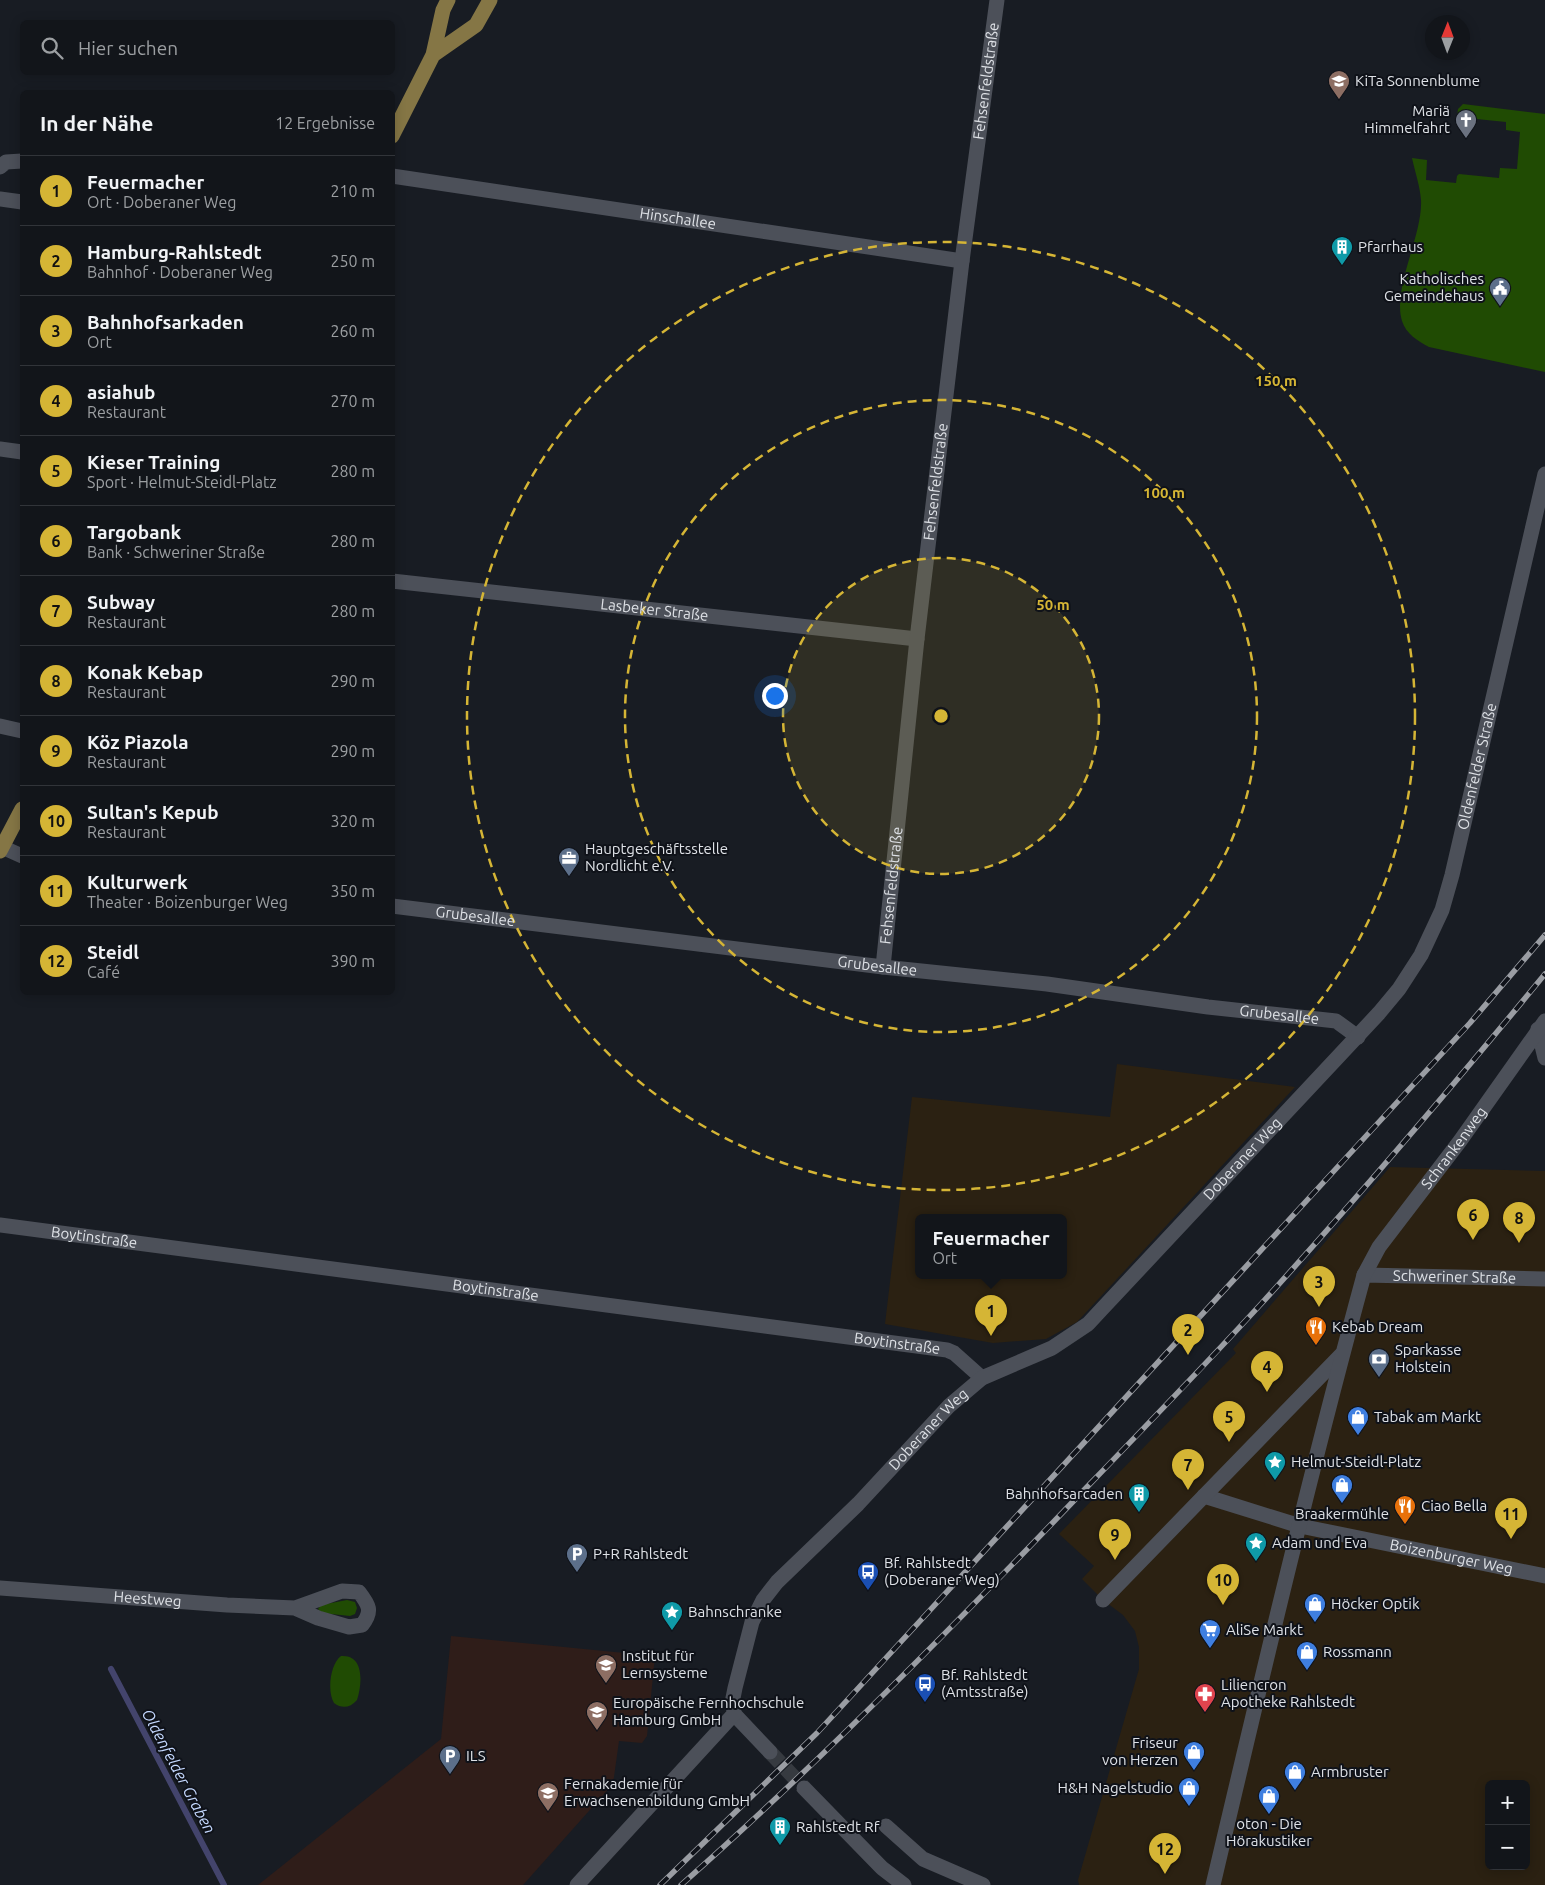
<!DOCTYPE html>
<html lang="de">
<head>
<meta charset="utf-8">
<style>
  :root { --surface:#12151a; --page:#1b1e23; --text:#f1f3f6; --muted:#9c9fa2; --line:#313439; --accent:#d5b535 }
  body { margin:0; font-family:Ubuntu,sans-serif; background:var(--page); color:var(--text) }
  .controls { position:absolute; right:15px; bottom:15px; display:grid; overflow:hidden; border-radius:8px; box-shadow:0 2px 12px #0003 }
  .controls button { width:45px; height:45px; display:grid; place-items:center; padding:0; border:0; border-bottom:1px solid var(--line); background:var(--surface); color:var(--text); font:25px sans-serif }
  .compass { position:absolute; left:1425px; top:15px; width:45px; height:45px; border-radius:50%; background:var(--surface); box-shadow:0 2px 12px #0003; rotate:1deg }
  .you { position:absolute; left:774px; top:695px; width:18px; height:18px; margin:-12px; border:4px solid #fff; border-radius:50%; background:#1a73e8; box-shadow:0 0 0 8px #1a73e833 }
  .badge { display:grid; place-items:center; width:32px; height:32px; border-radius:50%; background:var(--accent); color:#111; font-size:16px; font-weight:700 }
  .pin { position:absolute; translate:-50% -41px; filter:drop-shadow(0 1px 2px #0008) }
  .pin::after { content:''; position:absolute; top:26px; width:18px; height:15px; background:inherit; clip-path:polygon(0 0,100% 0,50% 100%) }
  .popup { position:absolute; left:915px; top:1214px; width:152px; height:65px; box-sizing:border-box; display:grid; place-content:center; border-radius:8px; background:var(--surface); filter:drop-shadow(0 1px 4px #0005); font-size:16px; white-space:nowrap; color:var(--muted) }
  .popup b { font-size:19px; color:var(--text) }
  .popup::after { content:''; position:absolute; left:50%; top:100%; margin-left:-10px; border:10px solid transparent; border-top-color:var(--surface) }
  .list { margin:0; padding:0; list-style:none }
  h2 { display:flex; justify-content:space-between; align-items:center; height:65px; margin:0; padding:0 20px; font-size:21px }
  h2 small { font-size:16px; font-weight:400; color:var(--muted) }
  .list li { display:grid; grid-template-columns:32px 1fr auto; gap:15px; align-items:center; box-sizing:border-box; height:70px; padding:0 20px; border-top:1px solid var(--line) }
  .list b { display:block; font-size:19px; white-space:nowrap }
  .list p { margin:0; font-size:16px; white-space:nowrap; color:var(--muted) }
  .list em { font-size:16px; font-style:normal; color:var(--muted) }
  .icon { flex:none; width:28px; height:28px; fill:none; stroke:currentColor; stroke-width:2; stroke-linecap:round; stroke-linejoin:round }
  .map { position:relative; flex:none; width:1545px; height:1885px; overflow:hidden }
  .search { position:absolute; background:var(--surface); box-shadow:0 2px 12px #0003; left:20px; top:20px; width:375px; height:55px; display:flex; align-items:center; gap:12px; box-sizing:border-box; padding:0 18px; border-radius:8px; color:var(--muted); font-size:19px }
  .panel { position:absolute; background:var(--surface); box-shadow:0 2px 12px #0003; left:20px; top:90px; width:375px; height:905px; border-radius:8px }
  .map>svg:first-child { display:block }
  .commercial { fill:#2b2112; fill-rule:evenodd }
  .education { fill:#2f1d19 }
  .green { fill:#204b03 }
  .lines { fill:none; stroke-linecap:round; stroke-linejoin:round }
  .stream { stroke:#43446c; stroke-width:6 }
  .minor-tunnel { stroke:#363a40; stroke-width:15; stroke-dasharray:15 8; stroke-linecap:butt }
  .pedestrian { stroke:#4c5059; stroke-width:15 }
  .minor { stroke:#4c5059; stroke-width:15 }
  .primary { stroke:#857645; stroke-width:15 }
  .rail-casing { stroke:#9a9da3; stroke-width:5.5 }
  .rail { stroke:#0f1219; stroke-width:4; stroke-dasharray:11; stroke-linecap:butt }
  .ring { fill:none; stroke:#d5b535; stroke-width:2.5; stroke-dasharray:9 6 }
  .labels { text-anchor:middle; stroke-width:4; stroke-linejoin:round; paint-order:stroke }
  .street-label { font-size:15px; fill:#dee1e6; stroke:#0f1219 }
  .poi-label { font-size:15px; fill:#dee1e6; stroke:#0f1219; text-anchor:start }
  .water-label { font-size:16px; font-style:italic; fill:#c4d8fe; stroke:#0f1219 }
  .centre { fill:#d5b535; stroke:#0f1219; stroke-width:2.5 }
  .ring-label { font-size:15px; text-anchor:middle; font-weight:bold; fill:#d5b535; stroke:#0f1219; stroke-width:4; stroke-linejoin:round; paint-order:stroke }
</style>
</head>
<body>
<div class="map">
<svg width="1545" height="1885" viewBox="0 0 1545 1885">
  <rect width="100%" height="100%" fill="#181c23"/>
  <path class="commercial" d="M1117,1064L1295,1087L1077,1322L1046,1339L993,1343L885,1324L912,1097L1110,1117ZM918,1217H1064V1275H918Z
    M1390,1167L1545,1171V1885H1079L1078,1880L1139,1669V1647L1135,1631L1123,1615L1103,1600L1082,1579L1094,1566L1059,1534L1236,1353L1233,1349ZM1489,1784H1526V1866H1489Z"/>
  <path class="education" d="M451,1636L655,1656L647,1736L642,1743L619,1741L613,1784L523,1885H258L441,1739Z"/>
  <path class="green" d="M1463,104L1545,114V372L1429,347C1418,341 1406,334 1402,321C1392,288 1423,235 1421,200C1420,186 1415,172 1412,158L1427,160L1426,180L1456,183L1457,176L1459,174L1499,178L1500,168L1517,169L1520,132L1506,130V122L1457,117L1458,109Z
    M347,1600L355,1602L357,1608L355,1614L350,1616L322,1613L318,1609L321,1605Z
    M341,1656C365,1654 362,1685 357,1700C350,1708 342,1709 334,1703C327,1692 330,1664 341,1656Z"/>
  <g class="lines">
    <path class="stream" d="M111,1669L224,1885"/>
    <path class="minor-tunnel" d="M770,1752L804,1788"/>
    <g class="pedestrian">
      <path id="s1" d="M1204,1496L1300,1526L1545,1576"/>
      <path d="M1103,1600L1341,1355"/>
      <path id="s2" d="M1213,1885C1261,1681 1309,1477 1364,1275L1545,1279"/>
    </g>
    <g class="minor">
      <path d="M0,167L6,162L22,161"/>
      <path id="s3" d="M392,176L962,261"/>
      <path d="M0,199L22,202"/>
      <path d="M0,449L22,452"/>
      <path id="s4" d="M392,581L917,639"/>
      <path d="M0,726L22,731"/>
      <path d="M2,847L22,856"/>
      <path id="s5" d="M392,906L883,967L1047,984L1208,1007L1336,1021L1358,1037"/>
      <path id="s6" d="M883,967L917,639L962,261L997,0"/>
      <path d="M1538,1029L1545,1058"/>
      <path id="s7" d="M0,1225L947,1350L954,1353L982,1378"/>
      <path id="s8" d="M1364,1275L1379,1247L1460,1141L1545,1021"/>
      <path id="s9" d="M0,1588L227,1605L295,1608L318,1618L349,1627L362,1625C373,1611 369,1605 359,1592L342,1591L295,1608"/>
      <path d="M734,1714L770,1752"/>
      <path d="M804,1788L882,1868L904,1885"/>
      <path d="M886,1826L923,1859L983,1885"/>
      <path id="s10" d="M577,1885L734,1714L733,1698L735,1688L752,1622L763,1600L777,1582L858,1504L949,1406L982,1378L1052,1348L1088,1324L1101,1310L1379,1013L1399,989L1421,955L1442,910L1452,875L1545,474"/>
    </g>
    <path class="primary" d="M433,55L476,25L490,0
      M392,136L433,55L443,10L448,0
      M0,851L22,809"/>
    <g class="rail-casing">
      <path id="rail" d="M660,1885L817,1733L1470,1023L1545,935
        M681,1885C823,1759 956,1624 1087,1487C1145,1427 1204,1366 1261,1304C1358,1197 1453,1086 1545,974"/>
    </g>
    <use href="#rail" class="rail"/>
  </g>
  <circle cx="941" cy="716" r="158" fill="#d5b535" fill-opacity=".12"/>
  <g class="ring">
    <circle cx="941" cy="716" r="158"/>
    <circle cx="941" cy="716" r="316"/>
    <circle cx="941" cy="716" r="474"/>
  </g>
  <defs>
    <g id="school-pin" transform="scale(1.125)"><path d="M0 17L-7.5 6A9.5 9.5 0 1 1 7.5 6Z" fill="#8d6e63" stroke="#0f1219"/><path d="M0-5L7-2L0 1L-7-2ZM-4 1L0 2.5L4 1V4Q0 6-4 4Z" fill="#fff"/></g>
    <g id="church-pin" transform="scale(1.125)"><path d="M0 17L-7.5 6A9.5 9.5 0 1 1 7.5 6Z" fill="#6b7280" stroke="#0f1219"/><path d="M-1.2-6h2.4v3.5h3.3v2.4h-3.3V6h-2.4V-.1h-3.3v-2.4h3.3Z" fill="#fff"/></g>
    <g id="building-pin" transform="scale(1.125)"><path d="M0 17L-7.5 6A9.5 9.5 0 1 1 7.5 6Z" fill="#0f9aa8" stroke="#0f1219"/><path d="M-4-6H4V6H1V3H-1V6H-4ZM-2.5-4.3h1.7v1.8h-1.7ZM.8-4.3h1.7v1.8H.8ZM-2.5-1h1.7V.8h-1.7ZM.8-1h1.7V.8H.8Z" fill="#fff"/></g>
    <g id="civic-pin" transform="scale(1.125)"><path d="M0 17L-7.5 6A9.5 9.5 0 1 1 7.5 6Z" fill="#5c6f8a" stroke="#0f1219"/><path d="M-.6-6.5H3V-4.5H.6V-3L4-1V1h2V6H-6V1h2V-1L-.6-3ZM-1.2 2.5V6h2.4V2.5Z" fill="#fff"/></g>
    <g id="office-pin" transform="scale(1.125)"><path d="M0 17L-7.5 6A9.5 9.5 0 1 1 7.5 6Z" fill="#5c6f8a" stroke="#0f1219"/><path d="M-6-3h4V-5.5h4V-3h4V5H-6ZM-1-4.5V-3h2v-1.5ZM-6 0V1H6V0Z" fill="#fff"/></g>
    <g id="restaurant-pin" transform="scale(1.125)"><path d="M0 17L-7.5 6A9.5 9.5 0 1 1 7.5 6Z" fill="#e8710a" stroke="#0f1219"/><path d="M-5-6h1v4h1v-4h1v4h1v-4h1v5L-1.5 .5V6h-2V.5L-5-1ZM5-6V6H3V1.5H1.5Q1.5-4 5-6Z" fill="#fff"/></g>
    <g id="bank-pin" transform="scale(1.125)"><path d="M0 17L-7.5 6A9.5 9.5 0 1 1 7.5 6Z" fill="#5c6f8a" stroke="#0f1219"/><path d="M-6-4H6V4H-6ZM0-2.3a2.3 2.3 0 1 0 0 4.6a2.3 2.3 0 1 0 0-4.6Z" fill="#fff"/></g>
    <g id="shop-pin" transform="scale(1.125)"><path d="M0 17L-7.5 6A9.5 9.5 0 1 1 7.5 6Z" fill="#3f7fe0" stroke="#0f1219"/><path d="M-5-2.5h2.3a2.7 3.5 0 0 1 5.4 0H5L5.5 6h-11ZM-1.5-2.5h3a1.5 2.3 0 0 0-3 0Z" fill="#fff"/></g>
    <g id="sight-pin" transform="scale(1.125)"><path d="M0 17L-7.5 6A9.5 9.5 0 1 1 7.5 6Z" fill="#0f9aa8" stroke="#0f1219"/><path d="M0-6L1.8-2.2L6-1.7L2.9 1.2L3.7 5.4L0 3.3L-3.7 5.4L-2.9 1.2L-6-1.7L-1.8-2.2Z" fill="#fff"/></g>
    <g id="parking-pin" transform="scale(1.125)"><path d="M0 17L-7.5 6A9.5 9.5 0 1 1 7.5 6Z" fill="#5c6f8a" stroke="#0f1219"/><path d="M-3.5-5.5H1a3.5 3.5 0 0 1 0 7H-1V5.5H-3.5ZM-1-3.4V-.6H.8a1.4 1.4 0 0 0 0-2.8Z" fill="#fff"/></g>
    <g id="bus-pin" transform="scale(1.125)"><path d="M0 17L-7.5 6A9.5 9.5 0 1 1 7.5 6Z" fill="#1a4fb4" stroke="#0f1219"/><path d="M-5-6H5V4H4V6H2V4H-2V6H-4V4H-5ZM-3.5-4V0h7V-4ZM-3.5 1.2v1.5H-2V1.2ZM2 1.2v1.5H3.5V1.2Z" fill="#fff"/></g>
    <g id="supermarket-pin" transform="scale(1.125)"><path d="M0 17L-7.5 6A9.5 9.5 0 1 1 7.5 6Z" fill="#3f7fe0" stroke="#0f1219"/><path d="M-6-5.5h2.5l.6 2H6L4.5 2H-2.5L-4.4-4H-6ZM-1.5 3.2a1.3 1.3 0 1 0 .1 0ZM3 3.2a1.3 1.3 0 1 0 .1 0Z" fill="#fff"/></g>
    <g id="university-pin" transform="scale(1.125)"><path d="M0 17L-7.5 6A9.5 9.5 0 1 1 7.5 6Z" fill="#8d6e63" stroke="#0f1219"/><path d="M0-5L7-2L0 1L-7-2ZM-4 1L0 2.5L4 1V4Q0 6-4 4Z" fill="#fff"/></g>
    <g id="pharmacy-pin" transform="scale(1.125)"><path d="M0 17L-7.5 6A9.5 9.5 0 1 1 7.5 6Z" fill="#e0444e" stroke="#0f1219"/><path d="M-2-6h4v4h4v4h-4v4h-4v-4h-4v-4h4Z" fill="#fff"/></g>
  </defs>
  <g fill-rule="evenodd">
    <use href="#school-pin" x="1339" y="81"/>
    <use href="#church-pin" x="1466" y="120"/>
    <use href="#building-pin" x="1342" y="247"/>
    <use href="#civic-pin" x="1500" y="288"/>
    <use href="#office-pin" x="569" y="858"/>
    <use href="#restaurant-pin" x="1316" y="1327"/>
    <use href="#bank-pin" x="1379" y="1359"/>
    <use href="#shop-pin" x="1358" y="1417"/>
    <use href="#sight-pin" x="1275" y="1462"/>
    <use href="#shop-pin" x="1342" y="1485"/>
    <use href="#building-pin" x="1139" y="1494"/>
    <use href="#restaurant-pin" x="1405" y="1506"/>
    <use href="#sight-pin" x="1256" y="1543"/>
    <use href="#parking-pin" x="577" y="1554"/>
    <use href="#bus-pin" x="868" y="1572"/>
    <use href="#shop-pin" x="1315" y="1604"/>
    <use href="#sight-pin" x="672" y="1612"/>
    <use href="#supermarket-pin" x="1210" y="1630"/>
    <use href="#shop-pin" x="1307" y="1652"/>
    <use href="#university-pin" x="606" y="1665"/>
    <use href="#bus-pin" x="925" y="1684"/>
    <use href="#pharmacy-pin" x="1205" y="1694"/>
    <use href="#university-pin" x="597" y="1712"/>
    <use href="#shop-pin" x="1194" y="1752"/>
    <use href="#parking-pin" x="450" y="1756"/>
    <use href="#shop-pin" x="1295" y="1772"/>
    <use href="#shop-pin" x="1189" y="1788"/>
    <use href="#university-pin" x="548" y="1793"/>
    <use href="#shop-pin" x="1269" y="1796"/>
    <use href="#building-pin" x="780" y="1827"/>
  </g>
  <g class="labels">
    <g class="street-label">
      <text dy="5" stroke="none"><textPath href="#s6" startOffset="892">Fehsenfeldstraße</textPath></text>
      <text dy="5" stroke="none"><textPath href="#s3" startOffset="289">Hinschallee</textPath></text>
      <text dy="5" stroke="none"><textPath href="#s6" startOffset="488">Fehsenfeldstraße</textPath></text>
      <text dy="5" stroke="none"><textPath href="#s4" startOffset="264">Lasbeker Straße</textPath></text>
      <text dy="5" stroke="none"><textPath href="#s10" startOffset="1478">Oldenfelder Straße</textPath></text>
      <text dy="5" stroke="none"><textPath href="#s6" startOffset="82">Fehsenfeldstraße</textPath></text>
      <text dy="5" stroke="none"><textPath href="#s5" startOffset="84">Grubesallee</textPath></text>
      <text dy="5" stroke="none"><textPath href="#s5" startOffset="489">Grubesallee</textPath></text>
      <text dy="5" stroke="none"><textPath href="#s5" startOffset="894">Grubesallee</textPath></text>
      <text dy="5" stroke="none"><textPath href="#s8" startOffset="156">Schrankenweg</textPath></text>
      <text dy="5" stroke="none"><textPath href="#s10" startOffset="1009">Doberaner Weg</textPath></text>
      <text dy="5" stroke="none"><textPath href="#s7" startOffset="95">Boytinstraße</textPath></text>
      <text dy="5" stroke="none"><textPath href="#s2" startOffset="719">Schweriner Straße</textPath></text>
      <text dy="5" stroke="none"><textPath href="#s7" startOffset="500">Boytinstraße</textPath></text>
      <text dy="5" stroke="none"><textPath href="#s7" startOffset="905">Boytinstraße</textPath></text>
      <text dy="5" stroke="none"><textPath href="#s10" startOffset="589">Doberaner Weg</textPath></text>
      <text dy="5" stroke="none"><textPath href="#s1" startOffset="255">Boizenburger Weg</textPath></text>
      <text dy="5" stroke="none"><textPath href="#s9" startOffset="148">Heestweg</textPath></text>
    </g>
    <g class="poi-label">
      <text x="1355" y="86">KiTa Sonnenblume</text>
      <text x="1450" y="116" text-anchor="end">Mariä<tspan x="1450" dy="17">Himmelfahrt</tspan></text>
      <text x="1358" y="252">Pfarrhaus</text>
      <text x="1484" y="284" text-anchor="end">Katholisches<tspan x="1484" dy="17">Gemeindehaus</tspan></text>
      <text x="585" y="854">Hauptgeschäftsstelle<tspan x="585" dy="17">Nordlicht e.V.</tspan></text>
      <text x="1332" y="1332">Kebab Dream</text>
      <text x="1395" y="1355">Sparkasse<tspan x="1395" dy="17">Holstein</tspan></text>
      <text x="1374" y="1422">Tabak am Markt</text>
      <text x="1291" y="1467">Helmut-Steidl-Platz</text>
      <text x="1123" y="1499" text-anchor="end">Bahnhofsarcaden</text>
      <text x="1421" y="1511">Ciao Bella</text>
      <text x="1342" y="1519" text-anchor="middle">Braakermühle</text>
      <text x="1272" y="1548">Adam und Eva</text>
      <text x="593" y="1559">P+R Rahlstedt</text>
      <text x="884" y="1568">Bf. Rahlstedt<tspan x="884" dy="17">(Doberaner Weg)</tspan></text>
      <text x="1331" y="1609">Höcker Optik</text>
      <text x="688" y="1617">Bahnschranke</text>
      <text x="1226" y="1635">AliSe Markt</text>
      <text x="1323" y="1657">Rossmann</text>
      <text x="622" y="1661">Institut für<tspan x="622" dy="17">Lernsysteme</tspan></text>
      <text x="941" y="1680">Bf. Rahlstedt<tspan x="941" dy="17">(Amtsstraße)</tspan></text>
      <text x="1221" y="1690">Liliencron<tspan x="1221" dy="17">Apotheke Rahlstedt</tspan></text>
      <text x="613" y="1708">Europäische Fernhochschule<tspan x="613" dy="17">Hamburg GmbH</tspan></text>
      <text x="1178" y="1748" text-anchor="end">Friseur<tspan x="1178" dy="17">von Herzen</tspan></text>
      <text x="466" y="1761">ILS</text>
      <text x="1311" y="1777">Armbruster</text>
      <text x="564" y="1789">Fernakademie für<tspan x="564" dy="17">Erwachsenenbildung GmbH</tspan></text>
      <text x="1173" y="1793" text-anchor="end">H&amp;H Nagelstudio</text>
      <text x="1269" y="1829" text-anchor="middle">oton - Die<tspan x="1269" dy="17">Hörakustiker</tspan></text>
      <text x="796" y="1832">Rahlstedt Rf</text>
    </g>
    <g class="water-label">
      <text transform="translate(179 1771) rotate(62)" y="6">Oldenfelder Graben</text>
    </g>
  </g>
  <circle cx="941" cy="716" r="8" class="centre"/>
  <g class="ring-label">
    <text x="1276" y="386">150 m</text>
    <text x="1164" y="498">100 m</text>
    <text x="1053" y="610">50 m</text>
  </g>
</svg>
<div class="controls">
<button>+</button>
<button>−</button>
</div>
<svg class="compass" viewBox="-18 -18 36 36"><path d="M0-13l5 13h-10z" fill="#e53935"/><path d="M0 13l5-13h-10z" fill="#9c9fa2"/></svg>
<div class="you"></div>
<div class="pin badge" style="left:991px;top:1336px">1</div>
<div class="popup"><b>Feuermacher</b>Ort</div>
<div class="pin badge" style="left:1188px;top:1355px">2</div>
<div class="pin badge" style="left:1319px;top:1307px">3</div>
<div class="pin badge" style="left:1267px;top:1392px">4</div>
<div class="pin badge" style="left:1229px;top:1442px">5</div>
<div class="pin badge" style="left:1473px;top:1240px">6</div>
<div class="pin badge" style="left:1188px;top:1490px">7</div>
<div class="pin badge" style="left:1519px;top:1243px">8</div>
<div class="pin badge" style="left:1115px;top:1560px">9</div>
<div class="pin badge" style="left:1223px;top:1605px">10</div>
<div class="pin badge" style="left:1511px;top:1539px">11</div>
<div class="pin badge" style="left:1165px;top:1874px">12</div>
<div class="search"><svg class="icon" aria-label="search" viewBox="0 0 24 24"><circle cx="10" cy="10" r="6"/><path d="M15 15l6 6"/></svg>Hier suchen</div>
<section class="panel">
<h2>In der Nähe<small>12 Ergebnisse</small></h2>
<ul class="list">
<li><span class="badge">1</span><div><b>Feuermacher</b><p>Ort · Doberaner Weg</p></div><em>210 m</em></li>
<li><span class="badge">2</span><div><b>Hamburg-Rahlstedt</b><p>Bahnhof · Doberaner Weg</p></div><em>250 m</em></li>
<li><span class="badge">3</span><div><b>Bahnhofsarkaden</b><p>Ort</p></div><em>260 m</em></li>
<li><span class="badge">4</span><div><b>asiahub</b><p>Restaurant</p></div><em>270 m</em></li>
<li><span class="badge">5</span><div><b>Kieser Training</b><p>Sport · Helmut-Steidl-Platz</p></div><em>280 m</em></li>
<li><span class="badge">6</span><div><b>Targobank</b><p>Bank · Schweriner Straße</p></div><em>280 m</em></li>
<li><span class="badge">7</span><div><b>Subway</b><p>Restaurant</p></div><em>280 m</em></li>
<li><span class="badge">8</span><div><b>Konak Kebap</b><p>Restaurant</p></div><em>290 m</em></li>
<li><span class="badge">9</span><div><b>Köz Piazola</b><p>Restaurant</p></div><em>290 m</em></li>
<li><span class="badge">10</span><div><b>Sultan's Kepub</b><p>Restaurant</p></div><em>320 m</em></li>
<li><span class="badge">11</span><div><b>Kulturwerk</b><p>Theater · Boizenburger Weg</p></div><em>350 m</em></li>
<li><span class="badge">12</span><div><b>Steidl</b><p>Café</p></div><em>390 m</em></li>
</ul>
</section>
</div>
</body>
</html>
